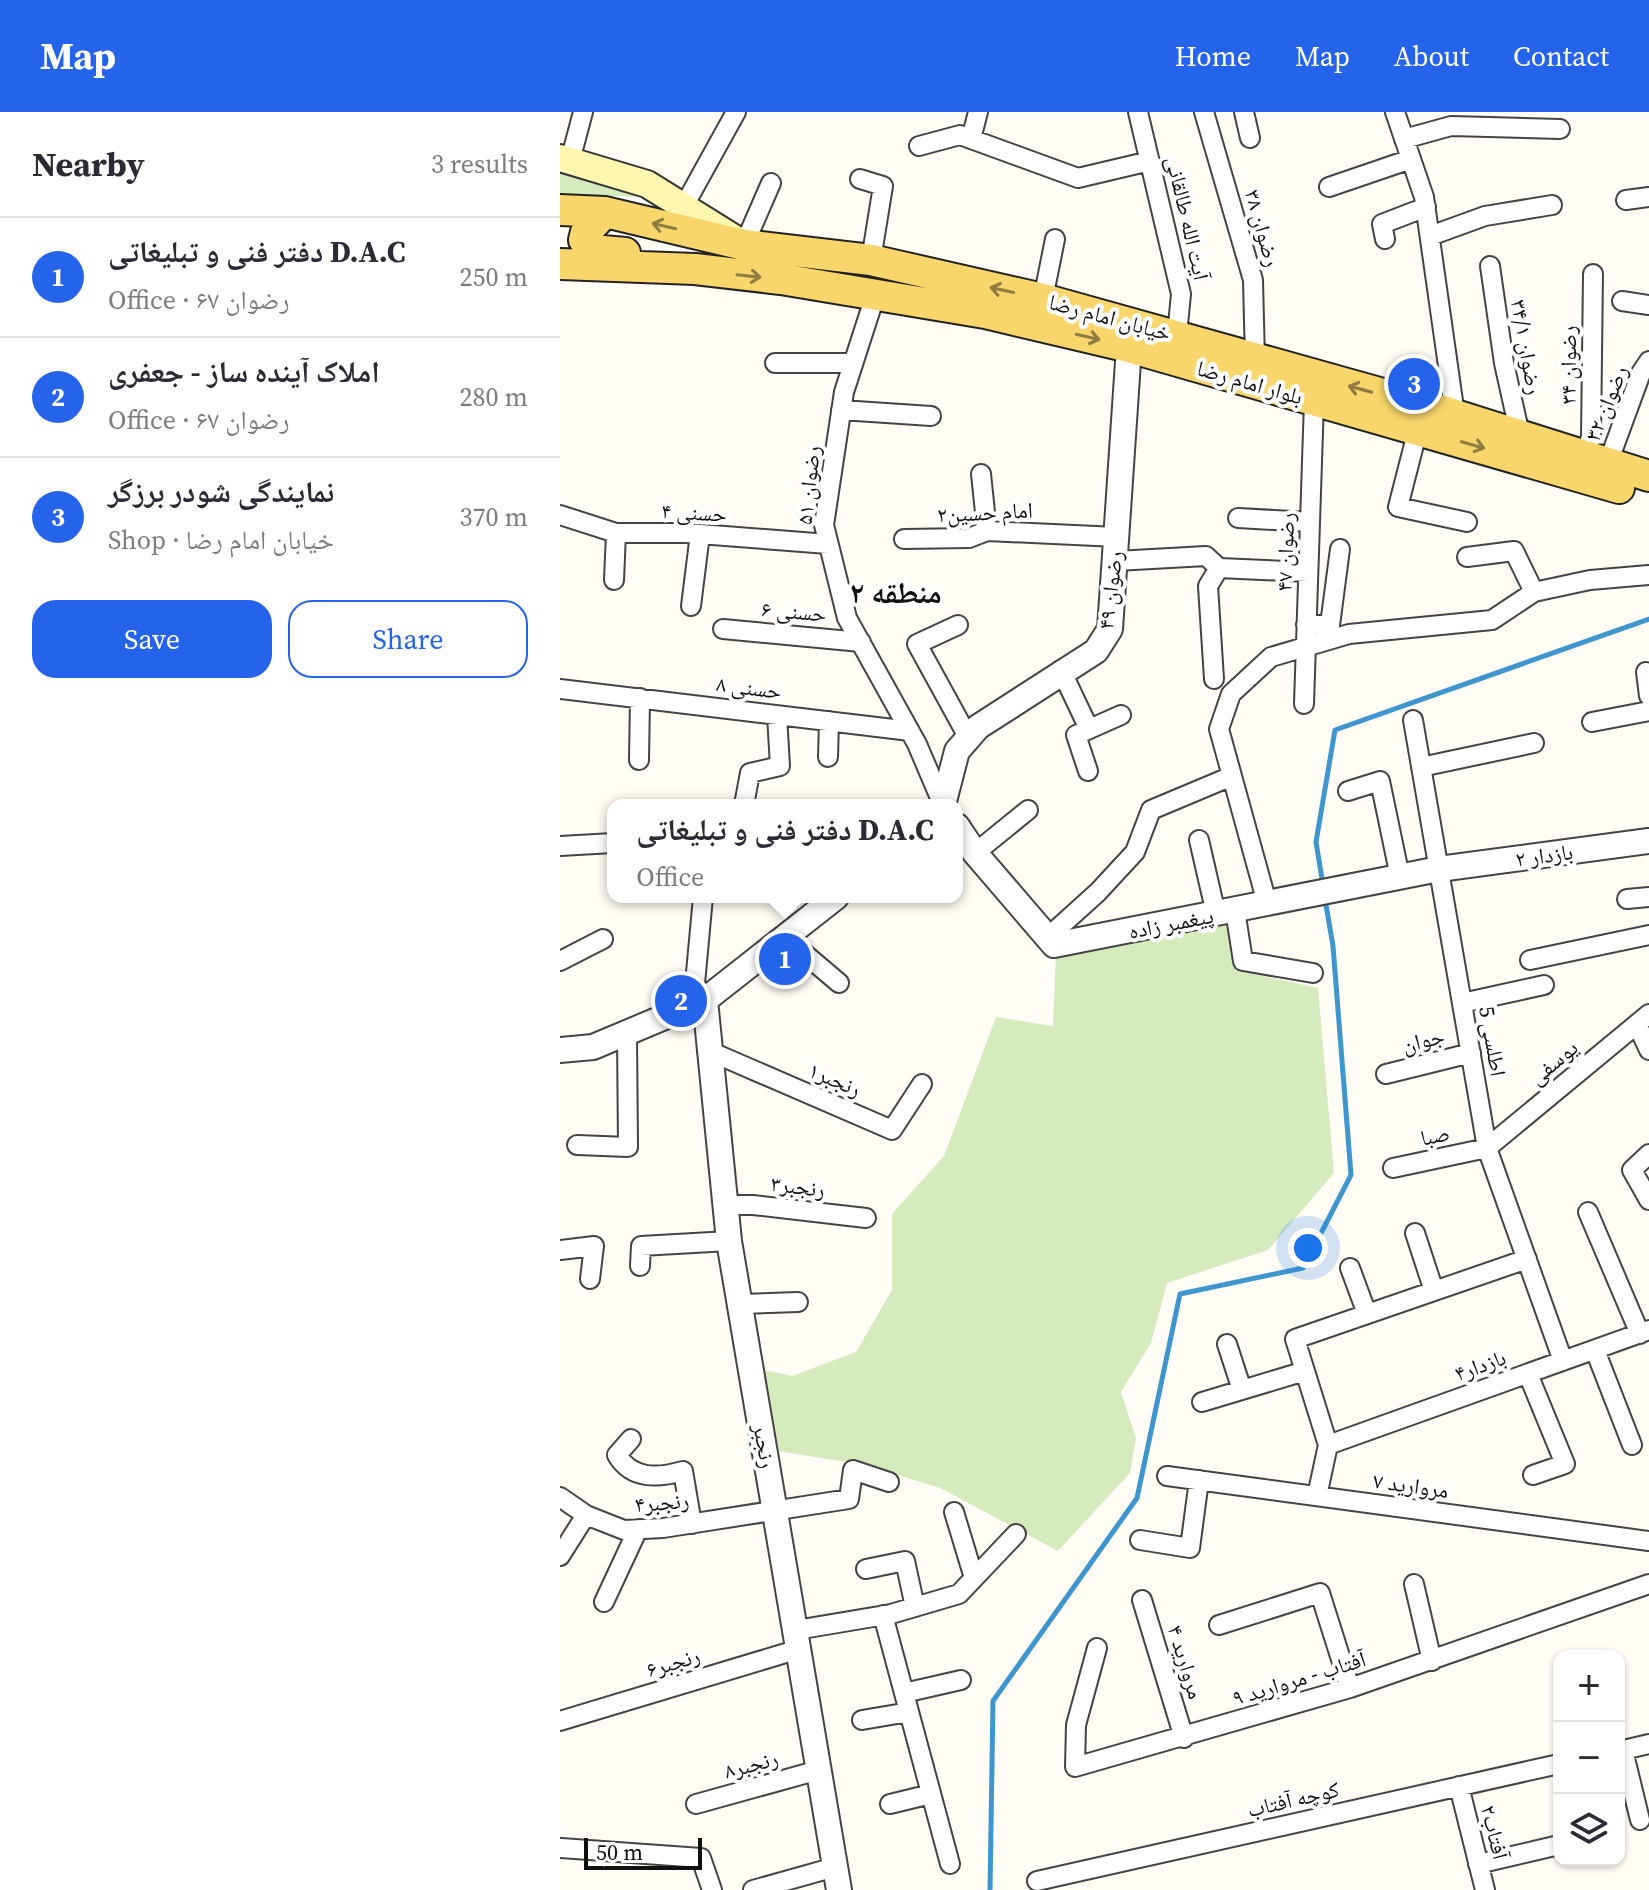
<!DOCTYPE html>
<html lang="en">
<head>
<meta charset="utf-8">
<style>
  :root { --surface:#fff; --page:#f7f7f7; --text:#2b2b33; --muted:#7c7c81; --line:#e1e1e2; --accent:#2563eb }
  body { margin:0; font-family:"Source Serif 4","Noto Naskh Arabic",serif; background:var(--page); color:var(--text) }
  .controls { position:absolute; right:24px; bottom:24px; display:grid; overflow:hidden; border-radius:16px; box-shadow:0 2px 6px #0004 }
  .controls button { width:72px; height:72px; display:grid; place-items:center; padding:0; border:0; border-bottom:2px solid var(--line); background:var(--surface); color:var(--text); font:40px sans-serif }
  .scale { position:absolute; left:24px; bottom:20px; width:118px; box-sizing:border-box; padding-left:8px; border:4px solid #111; border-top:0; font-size:22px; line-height:28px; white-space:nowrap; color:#111; -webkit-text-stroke:6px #fff; paint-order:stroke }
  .you { position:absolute; left:748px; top:1136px; width:28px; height:28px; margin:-20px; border:6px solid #fff; border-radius:50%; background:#1a73e8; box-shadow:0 0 0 12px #1a73e833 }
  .badge { display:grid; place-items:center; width:52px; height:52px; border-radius:50%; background:var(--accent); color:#fff; font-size:26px; font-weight:700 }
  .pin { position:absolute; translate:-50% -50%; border:4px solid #fff; box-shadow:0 2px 8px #0006 }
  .popup { position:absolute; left:47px; top:687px; width:356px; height:104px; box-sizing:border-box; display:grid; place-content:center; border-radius:16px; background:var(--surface); filter:drop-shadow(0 2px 6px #0005); font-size:26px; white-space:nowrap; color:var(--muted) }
  .popup b { font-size:30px; color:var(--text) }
  .popup::after { content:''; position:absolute; left:50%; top:100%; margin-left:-16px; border:16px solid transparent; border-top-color:var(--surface) }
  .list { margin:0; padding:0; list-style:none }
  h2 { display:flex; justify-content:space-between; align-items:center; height:104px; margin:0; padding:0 32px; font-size:34px }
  h2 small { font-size:26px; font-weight:400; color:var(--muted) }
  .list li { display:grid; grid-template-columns:52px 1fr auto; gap:24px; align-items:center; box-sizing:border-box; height:120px; padding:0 32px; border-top:2px solid var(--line) }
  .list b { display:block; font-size:30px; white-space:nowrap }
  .list p { margin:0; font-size:26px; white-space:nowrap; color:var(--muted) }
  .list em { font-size:26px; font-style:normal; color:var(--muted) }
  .actions { display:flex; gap:16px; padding:24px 32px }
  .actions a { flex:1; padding:18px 0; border:2px solid var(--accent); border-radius:24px; text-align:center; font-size:28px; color:var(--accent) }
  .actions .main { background:var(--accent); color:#fff }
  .icon { flex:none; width:44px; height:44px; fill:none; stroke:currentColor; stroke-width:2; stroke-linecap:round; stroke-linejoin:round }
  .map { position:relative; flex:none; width:1089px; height:1778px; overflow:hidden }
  header { display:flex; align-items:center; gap:48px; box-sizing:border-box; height:112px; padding:0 40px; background:var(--accent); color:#fff }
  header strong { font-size:38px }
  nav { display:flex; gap:44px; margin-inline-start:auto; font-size:28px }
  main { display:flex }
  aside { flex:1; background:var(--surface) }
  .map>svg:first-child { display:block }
  .green { fill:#d5ebbd }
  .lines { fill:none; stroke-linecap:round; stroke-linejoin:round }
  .stream { stroke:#3f96cf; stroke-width:5 }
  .minor-casing { stroke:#444; stroke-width:22 }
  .tertiary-casing { stroke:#444; stroke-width:28 }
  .secondary-casing { stroke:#333; stroke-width:30 }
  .primary-casing { stroke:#222; stroke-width:34 }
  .minor { stroke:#fff; stroke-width:18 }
  .tertiary { stroke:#fff; stroke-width:24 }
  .secondary { stroke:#fff6b0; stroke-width:26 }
  .primary { stroke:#f9d66b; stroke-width:30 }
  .oneway { stroke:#917d42 }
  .labels { text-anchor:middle; stroke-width:8; stroke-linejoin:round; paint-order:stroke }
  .street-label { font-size:22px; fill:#111; stroke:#fff }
  .district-label { font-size:30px; font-weight:bold; fill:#111; stroke:#fff }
</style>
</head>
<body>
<header>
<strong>Map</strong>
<nav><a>Home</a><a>Map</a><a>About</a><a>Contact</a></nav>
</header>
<main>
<aside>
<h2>Nearby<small>3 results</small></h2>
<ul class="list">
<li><span class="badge">1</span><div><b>دفتر فنی و تبلیغاتی D.A.C</b><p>Office · رضوان ۶۷</p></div><em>250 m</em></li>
<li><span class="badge">2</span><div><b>املاک آینده ساز - جعفری</b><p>Office · رضوان ۶۷</p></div><em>280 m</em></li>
<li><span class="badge">3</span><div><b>نمایندگی شودر برزگر</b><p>Shop · خیابان امام رضا</p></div><em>370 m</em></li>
</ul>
<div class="actions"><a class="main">Save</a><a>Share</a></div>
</aside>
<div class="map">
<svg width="1089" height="1778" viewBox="0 0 1089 1778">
  <rect width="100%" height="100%" fill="#fffdf5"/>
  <path class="green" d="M0,61L80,85L0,82Z
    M670,811L675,858L758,876L774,1061L708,1138L607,1171L591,1231L561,1280L576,1326L570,1361L498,1439L380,1376L305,1353L199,1336L186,1254L232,1264L296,1240L332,1178V1102L384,1044L436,905L493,914L496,842Z"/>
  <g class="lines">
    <path class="stream" d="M763,773L756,730L775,618L1089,507
      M430,1778L433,1589L577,1386L620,1182L743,1156L791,1063L773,834L765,787"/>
    <g class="minor-casing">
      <path id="minor" d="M578,0L621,182L617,223
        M644,0L693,168L695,249
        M684,0L690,26
        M835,0L864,85L895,303
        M411,27L418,0
        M844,27L891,14L1000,17
        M359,34L400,23L518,66L590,49
        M10,49L23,0
        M300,67L323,74L311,148
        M769,75L851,47
        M1066,88L1089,85
        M124,94L176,0
        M870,124L925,104L992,93
        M825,127L822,112L866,95
        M184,133L211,71
        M930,154L944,251L960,323
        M316,181L284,280L264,413L287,506L357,632L383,693
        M483,187L495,127
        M1062,189L1089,193
        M215,251H293
        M281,298L371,304
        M858,317L838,395L907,410
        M1024,344L1031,325L1033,162
        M1048,351L1081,261L1089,249
        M421,362L427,419
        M0,403L56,421H126L268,432
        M678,406L750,410
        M344,427L409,426L427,419L557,425
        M907,445L954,439L974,480
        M556,449L646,444L659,456L748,460
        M54,468L56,421
        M131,494L140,422
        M398,513L357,532L408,625
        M746,513H770L780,437
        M163,517L301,530
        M501,558L529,617
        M1086,560L1089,584
        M654,567L648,474L659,456
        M0,577L350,619
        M744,592L754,289
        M853,608L927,1036L1003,1249
        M1032,610L1089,599
        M268,645L269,609
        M79,648L80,586
        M861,655L974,631
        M528,659L516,623L561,603
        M788,679L820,669L840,765
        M184,693L190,661L220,654L217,603
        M639,728L656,802
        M0,734L53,731
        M415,741L468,698
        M1067,787L1089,785
        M707,791L659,617L671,582L711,545L789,522L932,508L974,480L1030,468L1089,463
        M675,798L683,849L753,861
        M226,826L279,871
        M486,827L538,780L575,740L591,698L672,664
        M970,848L1089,823
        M0,849L43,827
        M902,891L984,873
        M133,893L143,785
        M1077,912L1089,938
        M147,938L332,1018L362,972
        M826,962L911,941
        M17,1033L68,1035L67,923
        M1089,1042L1072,1058L1089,1088
        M833,1056L927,1036L1089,902
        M164,1093H193L306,1106
        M1028,1100L1080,1222
        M855,1121L874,1179
        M0,1138L34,1134L30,1167
        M80,1154L81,1134L169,1129
        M790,1156L807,1202
        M179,1192L238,1190
        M667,1232L682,1278
        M1035,1238L1072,1333
        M968,1262L1005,1352L973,1363
        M642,1290L745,1259
        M71,1327L57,1343C72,1368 98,1366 123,1359L132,1412
        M768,1333L1089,1218
        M607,1364L1089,1429
        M757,1384L768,1333L735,1227L967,1147
        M0,1385L26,1403L64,1418L103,1416L289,1387L293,1358L329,1370
        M394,1400L414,1466
        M580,1428L630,1436L639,1368
        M0,1444L26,1403
        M306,1457L345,1449L355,1495
        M854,1472L872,1549
        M582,1488L624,1626
        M44,1490L78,1417
        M323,1503L390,1752
        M659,1513L760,1481L790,1576
        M236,1518L331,1502L399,1482L456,1422
        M537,1536L516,1613L515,1655L790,1576L1089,1472
        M344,1581L401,1568
        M302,1608L349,1600
        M0,1609L239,1537
        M1063,1638L1080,1708
        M1059,1639L1089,1632
        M899,1674L925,1778
        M136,1692L259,1658
        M330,1692L371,1682
        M1,1736L141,1746L152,1778
        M918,1752L999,1733
        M477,1769L999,1652
        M193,1778L275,1755"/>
    </g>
    <g class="tertiary-casing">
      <path id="tertiary" d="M383,693L397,639L418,615L536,539L550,517L569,235
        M397,714L415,741L494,833L879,757L1089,729
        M145,888L169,1129L279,1778
        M0,938L33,935L145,888L276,785"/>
    </g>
    <g class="secondary-casing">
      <path id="secondary" d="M0,46L87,72L177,128"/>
    </g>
    <g class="primary-casing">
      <path id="primary" d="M0,98L45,100L184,133L311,148L483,187L873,296L1089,364
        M45,100L26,120L24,128L32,138L65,141
        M0,152L135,157L221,167L425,201L569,235L1059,376"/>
    </g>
    <use href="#minor" class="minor"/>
    <use href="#tertiary" class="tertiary"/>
    <use href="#secondary" class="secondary"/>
    <use href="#primary" class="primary"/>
  </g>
  <defs><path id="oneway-shaft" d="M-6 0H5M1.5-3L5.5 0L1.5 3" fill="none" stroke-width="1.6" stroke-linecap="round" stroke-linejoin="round" transform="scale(2)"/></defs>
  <g class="oneway">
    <use href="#oneway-shaft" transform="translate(104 114) rotate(-167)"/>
    <use href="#oneway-shaft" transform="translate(189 164) rotate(6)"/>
    <use href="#oneway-shaft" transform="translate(442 178) rotate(-168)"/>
    <use href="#oneway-shaft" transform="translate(528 225) rotate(13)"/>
    <use href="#oneway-shaft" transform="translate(800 277) rotate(-165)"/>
    <use href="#oneway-shaft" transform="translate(913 333) rotate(16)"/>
  </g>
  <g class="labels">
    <g class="street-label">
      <text transform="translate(628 106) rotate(77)" y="8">آیت الله طالقانی</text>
      <text transform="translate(703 116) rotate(74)" y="8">رضوان ۳۸</text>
      <text transform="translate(550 205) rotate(15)" y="8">خیابان امام رضا</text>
      <text transform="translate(967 235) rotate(80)" y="8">رضوان ۳۴/۱</text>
      <text transform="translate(1008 253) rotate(-90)" y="8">رضوان ۳۴</text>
      <text transform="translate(690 270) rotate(16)" y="8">بلوار امام رضا</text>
      <text transform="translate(1046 291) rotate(-68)" y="8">رضوان ۳۲</text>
      <text transform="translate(248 373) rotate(-84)" y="8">رضوان ۵۱</text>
      <text transform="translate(134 400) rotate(3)" y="8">حسنی ۴</text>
      <text transform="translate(425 400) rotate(-3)" y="8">امام حسین۲</text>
      <text transform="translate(725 440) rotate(-88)" y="8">رضوان ۴۷</text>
      <text transform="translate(550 478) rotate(-83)" y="8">رضوان ۴۹</text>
      <text transform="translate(234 499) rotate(5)" y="8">حسنی ۶</text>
      <text transform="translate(189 575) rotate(7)" y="8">حسنی ۸</text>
      <text transform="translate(984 743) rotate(-8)" y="8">بازدار ۲</text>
      <text transform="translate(611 811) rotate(-11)" y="8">پیغمبر زاده</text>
      <text transform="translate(863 928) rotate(-14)" y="8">جوان</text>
      <text transform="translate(933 929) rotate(80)" y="8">اطلسی 5</text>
      <text transform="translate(993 950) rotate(-40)" y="8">یوسفی</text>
      <text transform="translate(275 967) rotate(23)" y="8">رنجبر۱</text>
      <text transform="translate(875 1023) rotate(-12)" y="8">صبا</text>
      <text transform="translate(238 1074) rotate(7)" y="8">رنجبر۳</text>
      <text transform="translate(920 1253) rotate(-20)" y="8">بازدار۴</text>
      <text transform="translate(205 1334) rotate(80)" y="8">رنجبر</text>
      <text transform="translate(851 1373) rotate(8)" y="8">مروارید ۷</text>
      <text transform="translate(102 1390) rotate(-5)" y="8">رنجبر۴</text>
      <text transform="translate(113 1550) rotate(-17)" y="8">رنجبر۶</text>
      <text transform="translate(626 1550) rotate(73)" y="8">مروارید ۴</text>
      <text transform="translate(739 1566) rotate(-17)" y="8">آفتاب - مروارید ۹</text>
      <text transform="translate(191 1652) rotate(-15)" y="8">رنجبر۸</text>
      <text transform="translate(733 1687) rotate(-13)" y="8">کوچه آفتاب</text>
      <text transform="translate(935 1720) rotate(76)" y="8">آفتاب۲</text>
    </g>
    <g class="district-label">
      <text x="336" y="491">منطقه ۲</text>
    </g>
  </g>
</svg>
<div class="controls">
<button>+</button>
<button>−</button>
<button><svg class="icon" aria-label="layers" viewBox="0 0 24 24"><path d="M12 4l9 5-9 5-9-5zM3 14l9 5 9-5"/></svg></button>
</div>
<div class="scale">50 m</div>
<div class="you"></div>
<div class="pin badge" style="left:225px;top:847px">1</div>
<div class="popup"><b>دفتر فنی و تبلیغاتی D.A.C</b>Office</div>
<div class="pin badge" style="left:121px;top:889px">2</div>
<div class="pin badge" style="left:854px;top:272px">3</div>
</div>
</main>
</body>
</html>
